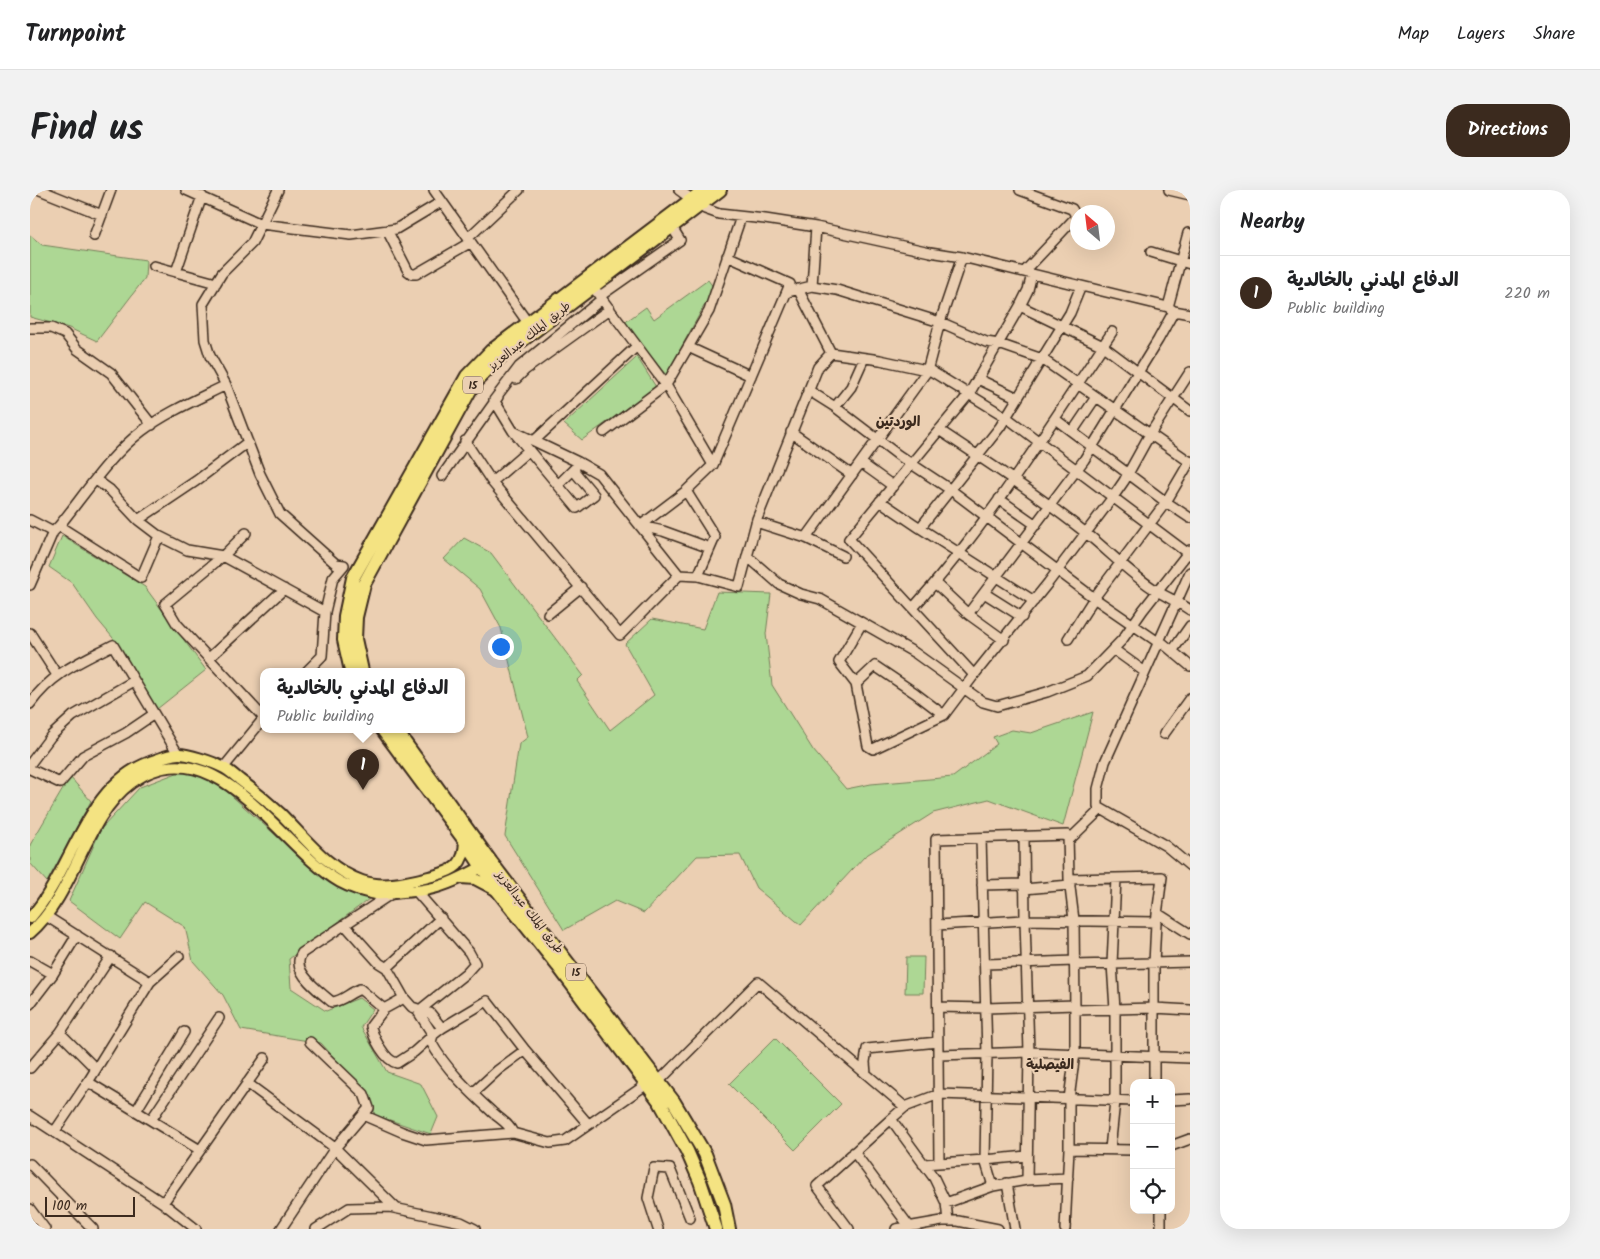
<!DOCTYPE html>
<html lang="en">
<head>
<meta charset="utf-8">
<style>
  :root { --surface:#fff; --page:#f2f2f2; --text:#202124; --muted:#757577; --line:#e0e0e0; --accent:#3b2a1e }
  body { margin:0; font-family:Kalam,"Playpen Sans Arabic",sans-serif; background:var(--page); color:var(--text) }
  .controls { position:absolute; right:15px; bottom:15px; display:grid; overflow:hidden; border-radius:10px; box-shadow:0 5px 20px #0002 }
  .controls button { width:45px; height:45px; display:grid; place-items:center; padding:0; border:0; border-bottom:1px solid var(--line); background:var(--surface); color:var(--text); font:25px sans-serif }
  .compass { position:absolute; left:1040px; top:15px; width:45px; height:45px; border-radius:50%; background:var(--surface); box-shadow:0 5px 20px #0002; rotate:332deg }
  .scale { position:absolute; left:15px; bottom:12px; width:90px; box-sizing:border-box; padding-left:5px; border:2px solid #3b2a1e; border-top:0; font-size:14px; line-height:18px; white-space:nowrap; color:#3b2a1e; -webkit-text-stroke:4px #ebcfb2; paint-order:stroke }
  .you { position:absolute; left:470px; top:456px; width:18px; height:18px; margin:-12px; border:4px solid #fff; border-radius:50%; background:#1a73e8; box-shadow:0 0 0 8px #1a73e833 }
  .badge { display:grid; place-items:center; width:32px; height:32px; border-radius:50%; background:var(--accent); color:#fff; font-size:16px; font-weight:700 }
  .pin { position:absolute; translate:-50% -41px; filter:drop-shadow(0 1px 2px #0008) }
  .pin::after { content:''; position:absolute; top:26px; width:18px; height:15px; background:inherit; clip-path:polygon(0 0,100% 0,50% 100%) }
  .popup { position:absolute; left:230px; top:478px; width:205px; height:65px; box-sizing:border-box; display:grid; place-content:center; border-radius:10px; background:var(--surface); filter:drop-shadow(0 1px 4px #0005); font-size:16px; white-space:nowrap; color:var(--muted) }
  .popup b { font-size:19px; color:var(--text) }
  .popup::after { content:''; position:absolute; left:50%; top:100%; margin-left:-10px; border:10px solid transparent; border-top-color:var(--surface) }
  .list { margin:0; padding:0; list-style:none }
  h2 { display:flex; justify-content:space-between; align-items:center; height:65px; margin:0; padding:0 20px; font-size:21px }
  h2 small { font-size:16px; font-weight:400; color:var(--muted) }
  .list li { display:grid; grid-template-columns:32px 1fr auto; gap:15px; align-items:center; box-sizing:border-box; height:75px; padding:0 20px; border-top:1px solid var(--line) }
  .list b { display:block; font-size:19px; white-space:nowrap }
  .list p { margin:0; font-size:16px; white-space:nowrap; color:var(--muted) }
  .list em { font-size:16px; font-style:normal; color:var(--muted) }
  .icon { flex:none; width:28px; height:28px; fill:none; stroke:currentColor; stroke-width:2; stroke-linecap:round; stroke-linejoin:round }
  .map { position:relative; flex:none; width:1160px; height:1039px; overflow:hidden; border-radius:20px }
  header { display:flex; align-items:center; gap:30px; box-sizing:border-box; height:70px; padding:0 25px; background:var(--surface); border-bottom:1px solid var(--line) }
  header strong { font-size:24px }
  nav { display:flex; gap:28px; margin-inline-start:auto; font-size:18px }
  .intro { display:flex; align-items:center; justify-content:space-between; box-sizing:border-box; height:120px; padding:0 30px }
  h1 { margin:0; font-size:35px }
  .button { padding:12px 22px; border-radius:20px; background:var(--accent); color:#fff; font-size:18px; font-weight:700 }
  main { display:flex; gap:30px; padding:0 30px }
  aside { flex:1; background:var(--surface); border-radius:20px; box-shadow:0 5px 20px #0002 }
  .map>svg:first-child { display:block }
  .green { fill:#add794; stroke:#748059 }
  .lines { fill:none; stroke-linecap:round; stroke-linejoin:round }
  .minor-casing { stroke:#3b2a1e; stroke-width:12 }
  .major-casing { stroke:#3b2a1e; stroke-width:14 }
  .highway-casing { stroke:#3b2a1e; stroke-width:16 }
  .minor { stroke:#ebcfb2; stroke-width:9 }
  .major { stroke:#f4e382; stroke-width:10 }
  .highway { stroke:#f4e382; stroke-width:12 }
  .labels { text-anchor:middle; stroke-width:4.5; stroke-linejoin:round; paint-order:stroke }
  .shield { fill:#ebcfb2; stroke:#705c4a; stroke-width:1 }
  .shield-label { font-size:11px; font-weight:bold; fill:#3b2a1e }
  .street-label { font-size:12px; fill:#3b2a1e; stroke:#ebcfb2 }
  .neighbourhood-label { font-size:14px; font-weight:bold; fill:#3b2a1e; stroke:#ebcfb2 }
</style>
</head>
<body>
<header>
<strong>Turnpoint</strong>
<nav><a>Map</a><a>Layers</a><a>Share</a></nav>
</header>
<div class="intro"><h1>Find us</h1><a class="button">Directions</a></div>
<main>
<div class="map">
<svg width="1160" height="1039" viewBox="0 0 1160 1039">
  <rect width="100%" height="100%" fill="#ebcfb2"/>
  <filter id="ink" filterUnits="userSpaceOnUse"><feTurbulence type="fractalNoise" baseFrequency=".02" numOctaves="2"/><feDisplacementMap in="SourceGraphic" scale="10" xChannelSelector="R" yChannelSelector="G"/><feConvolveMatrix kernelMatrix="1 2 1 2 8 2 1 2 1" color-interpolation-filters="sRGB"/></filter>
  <g filter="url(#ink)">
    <path class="green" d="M0,45L12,55L116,70L115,88L67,151L39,138L0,127Z
      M678,90L684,98L636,185L594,133L616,117L624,129Z
      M607,167L626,197L552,250L534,234Z
      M32,346L115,397L176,480L127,519L83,448L67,429L42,393L19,377Z
      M434,348L461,363L553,485L547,491L580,540L624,505L595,454L622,429L673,439L687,402L741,404L736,444L742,495L783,560L816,599L841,594L923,587L967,554L963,547L982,540L1001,543L1063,522L1033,636L959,609L903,623L835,666L771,735L726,698L710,665L667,666L614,723L585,711L534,740L475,646L489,554L498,547L471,438L450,399L414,369Z
      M152,581L184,590L298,692L339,709L259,769L261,798L296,821L329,808L343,819L331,837L357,882L391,894L408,927L401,944L345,925L340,908L291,853L211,840L193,805L163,771L155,737L115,712L90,749L39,711L71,639L110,597Z
      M40,587L61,611L17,692L0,673V655Z
      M876,767H894L893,803H875Z
      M745,848L811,914L765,960L699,894Z"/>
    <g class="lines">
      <g class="minor-casing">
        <path id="minor" d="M10,0L72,25
          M156,0L231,34L321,45L366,39L411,12
          M404,0L498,133
          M649,0L675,19L689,24L735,29L786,37L900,62L932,67L1138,117L1144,121L1160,124
          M990,0L1042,19L1045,24V28L994,82
          M1139,0L1160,5
          M357,40L378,81L382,84H386L441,52
          M64,46L81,0
          M438,48L489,0
          M1121,62L1160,74
          M124,76L186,93
          M146,82L172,6
          M782,96L786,37
          M563,97L636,195L683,275
          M768,99L801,163
          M757,102L782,96L807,100L910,132L956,152L969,154L1012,169L1160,272
          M570,106L650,50L642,37
          M990,116L1073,156L1160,221
          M1138,117L1158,43
          M0,138H21L35,144L47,159L81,183L122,235
          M658,157L721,186
          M486,189L495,180L580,119
          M948,189L988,208
          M196,195L180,166L175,150L173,114L192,83L222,53L248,0
          M778,200L805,217L868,265L921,300L1064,408L1128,452
          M805,217L821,197L834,168
          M1025,229L1136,312L1160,328
          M909,240C959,273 1009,306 1056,343C1080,362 1101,385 1127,401C1138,408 1149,412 1160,420
          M483,241L548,272L569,284L649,385L668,386L709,397L727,329L788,177L801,163L850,170L901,181L976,227L1160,365
          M1043,241L1066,207
          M574,242L636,195L679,121L711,27
          M761,242L822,285
          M435,251L462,292L590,445L649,385
          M504,251L607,156
          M831,273L863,296
          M544,281L564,305L547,318L483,241L464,210L489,177L572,109
          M412,286L468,207
          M66,290L80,300L108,330L129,346L157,360L193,366L295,422
          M462,292L499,260
          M528,295L545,278
          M656,301L685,347L668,386
          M969,309L1006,335
          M850,311L890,338L1004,411
          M0,330L23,342
          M108,330L166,291L218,252
          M726,332L776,348L813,366
          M29,336C55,304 79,266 112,241C137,222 168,209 196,195L230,284L250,324L306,374L314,375L303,388L295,422L292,466L277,481
          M610,336L656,301L683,275L760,94L697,66
          M610,336L633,341L680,358
          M890,338L970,237L1040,123L1051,96
          M216,343L193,366L135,414L147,434L234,528
          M776,348L897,181L910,132L932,67
          M717,366L749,394L771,404L790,409L843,439L885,463L953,512L967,516L1017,502L1057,486L1092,450L1113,420L1160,360
          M1160,382L1075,572L1068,599V617L1136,656L1160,676
          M905,393L938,424
          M0,395L23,342L29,336L111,388L129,346
          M954,403L992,427
          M883,418C959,333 1019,237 1082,142
          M518,424L551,397
          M832,433L809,472L826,494L838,556L843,559L914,525L944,485L1018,393L1083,307L1094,291L1120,244L1160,182
          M0,443L27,485
          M1038,449L1064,408L1136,312L1160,271
          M974,450L938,424L1054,270L1128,150L1144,121
          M1129,450L1160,476
          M1083,459L1115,482
          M1143,460L1160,436
          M179,468L254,399
          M944,485L819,349L939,204L990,116L998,100L1002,84
          M826,494L845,476L885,503L914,525
          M0,514C22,483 50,472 83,455L148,564
          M1134,544L1160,508
          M0,574L21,546L43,526L104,491
          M194,577L234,528
          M0,579L30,593L53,566L96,543L124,524
          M994,647L995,730L999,862L997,990
          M951,648L957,864L955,970L963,996
          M1038,651L1071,619
          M1039,689L1132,687L1126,732
          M952,695L994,694
          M994,699L1040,695
          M361,704L272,763C271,765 269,768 269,771C267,785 291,803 302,812C313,811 319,803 330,799L354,819L374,808
          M1127,723L1160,744
          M16,726L120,792L58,892L25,941
          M315,735L349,773L357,778L374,808L382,817L400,823L412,838
          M907,735L995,730L1126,732L1124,774V893
          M0,771L23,784
          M955,774L1045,771
          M1045,775L1160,772
          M357,778L411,728
          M120,792L149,766
          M0,814L23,784L47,745
          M908,817L956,818L1045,815
          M354,819L341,836C343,847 355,871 367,873L384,862L403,845L389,823L391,819L436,783L445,773L439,762L386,701
          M1045,820L1124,818L1160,820
          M30,843L66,879
          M909,865L999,862L1160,868
          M0,878L30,843L81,766
          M836,884L835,872L837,859L908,852
          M629,891L728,792L875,917
          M58,892L170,960
          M217,893L305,958L366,1018
          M443,903L468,880L495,860
          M1141,910L1160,909
          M106,921L154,842
          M333,925L372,942L396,950L483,943L520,953L535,951L617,894
          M0,926L133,1013L166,1039
          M861,929L875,917L909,904L1104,911
          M121,930L189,828
          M483,943C479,933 468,928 461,921C439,901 415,878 401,852L403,845L412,838L457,811L495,860L558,934
          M1141,956L1160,949
          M1039,959L1104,960
          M1080,959L1085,911V819L1082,774L1086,688
          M824,962L879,1036
          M909,973L906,649L1038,645L1039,689L1044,730L1045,820V863L1039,909V959L1035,1039
          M0,974L63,1039
          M893,974L955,970L997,966
          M977,993L985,1039
          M133,1013L235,868
          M916,1013L963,996L997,990L1038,988
          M0,1019L15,1039
          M1131,1020V1039
          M251,1039L305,958L339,918L334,904L280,852
          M286,1039L319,1018L359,1017L431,1032L445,1039
          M628,1039L618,1008L624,978L640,979L660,1028
          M819,1039L787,996L861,929L904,988L916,1013L918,1031
          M866,1039L912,1031H928L968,1039"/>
      </g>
      <g class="major-casing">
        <path id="major" d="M431,688L445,689L466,700
          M0,728C43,681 54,596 120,572C128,569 140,564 149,564C158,564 183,572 192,577C199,580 205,586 210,590C225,601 238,612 251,624C276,649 298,679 332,691C355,699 382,691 403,686C426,680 434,675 435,651
          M0,743C45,704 54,628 101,593C184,531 250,658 310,692C321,698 335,702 346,704C355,705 364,703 373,702C381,701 390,701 399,699C420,695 440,683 458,674"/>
      </g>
      <g class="highway-casing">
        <path id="highway" d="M321,481L314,450L315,426L323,388L437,186L461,161L674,0
          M332,481L325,449L326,427L334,394L444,193L469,168L690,0
          M352,539L435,651L467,700L528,776L630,912L657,961L670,991L686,1039
          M365,539L461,672L644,912L675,964L694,1014L699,1039"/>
      </g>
      <use href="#minor" class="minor"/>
      <use href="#major" class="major"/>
      <use href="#highway" class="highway"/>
    </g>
  </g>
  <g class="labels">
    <g class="shield">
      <rect x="433" y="186.5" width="20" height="17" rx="4"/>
      <rect x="536" y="773.5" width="20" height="17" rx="4"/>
    </g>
    <g class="shield-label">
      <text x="443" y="199">15</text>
      <text x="546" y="786">15</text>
    </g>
    <g class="street-label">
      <text transform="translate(499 146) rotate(-39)" y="4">طريق الملك عبدالعزيز</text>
      <text transform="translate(500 722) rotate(52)" y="4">طريق الملك عبدالعزيز</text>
    </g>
    <g class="neighbourhood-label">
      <text x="868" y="236">الوردتين</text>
      <text x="1020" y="879">الفيصلية</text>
    </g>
  </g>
</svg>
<div class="controls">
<button>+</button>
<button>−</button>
<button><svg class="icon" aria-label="locate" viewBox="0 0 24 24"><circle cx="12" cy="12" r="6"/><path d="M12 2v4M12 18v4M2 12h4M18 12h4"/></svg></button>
</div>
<svg class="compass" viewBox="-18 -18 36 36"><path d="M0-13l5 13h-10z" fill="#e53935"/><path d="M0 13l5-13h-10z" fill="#757577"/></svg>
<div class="scale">100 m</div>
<div class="you"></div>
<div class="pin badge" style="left:333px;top:600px">1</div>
<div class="popup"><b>الدفاع المدني بالخالدية</b>Public building</div>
</div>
<aside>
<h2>Nearby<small></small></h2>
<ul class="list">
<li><span class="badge">1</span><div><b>الدفاع المدني بالخالدية</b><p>Public building</p></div><em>220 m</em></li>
</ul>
</aside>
</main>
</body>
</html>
